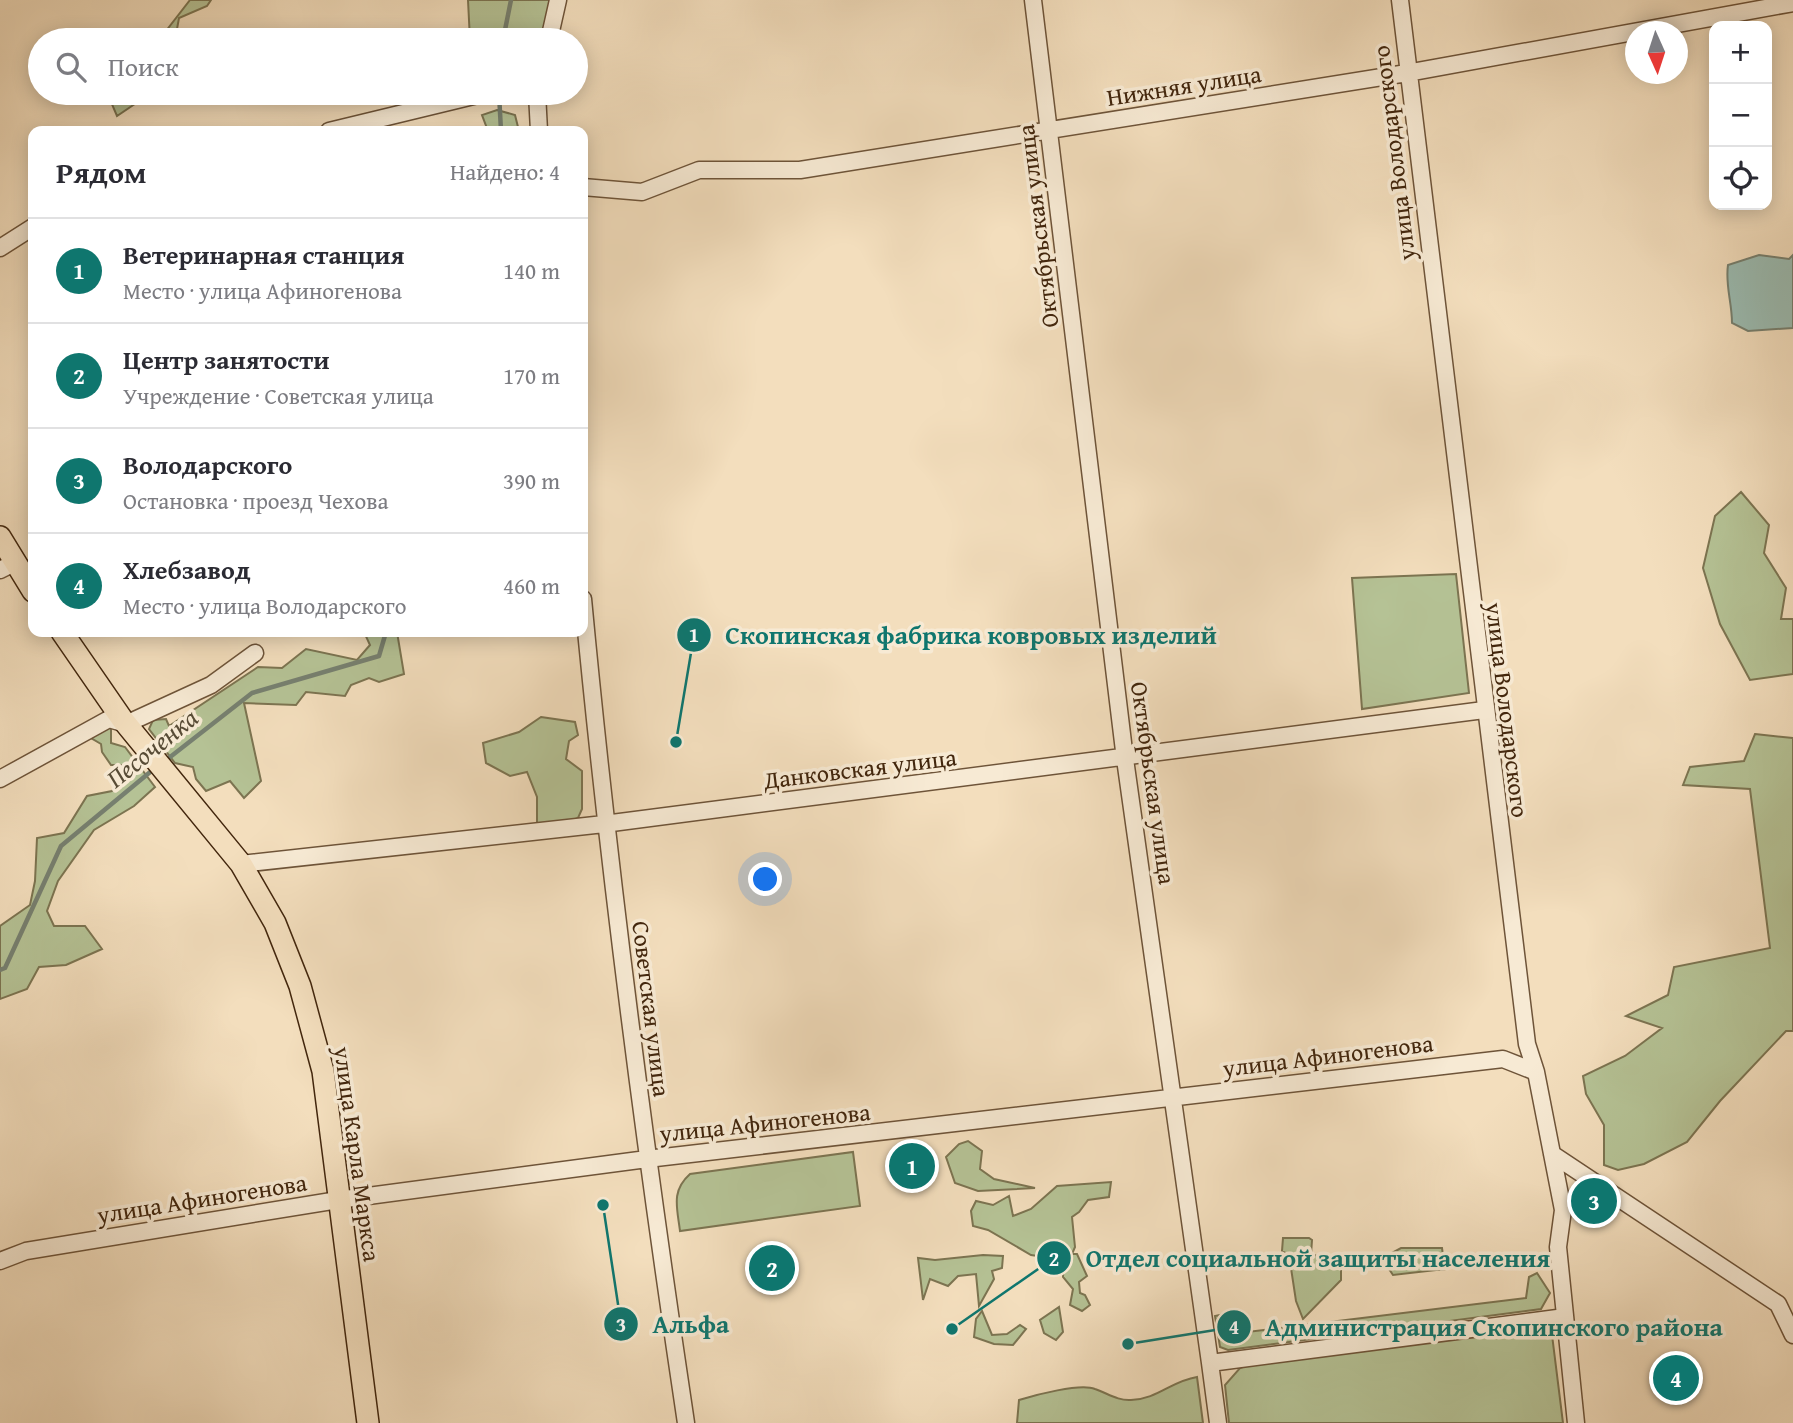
<!DOCTYPE html>
<html lang="ru">
<head>
<meta charset="utf-8">
<style>
  :root { --surface:#fff; --page:#f2f2f3; --text:#2b2b33; --muted:#7c7c81; --line:#e1e1e2; --accent:#0f766e }
  body { margin:0; font-family:"Gentium Book Plus",serif; background:var(--page); color:var(--text) }
  .controls { position:absolute; right:21px; top:21px; display:grid; overflow:hidden; border-radius:14px; box-shadow:0 4px 18px #0003 }
  .controls button { width:63px; height:63px; display:grid; place-items:center; padding:0; border:0; border-bottom:2px solid var(--line); background:var(--surface); color:var(--text); font:35px sans-serif }
  .compass { position:absolute; left:1625px; top:21px; width:63px; height:63px; border-radius:50%; background:var(--surface); box-shadow:0 4px 18px #0003; rotate:177deg }
  .you { position:absolute; left:766px; top:880px; width:24px; height:24px; margin:-18px; border:5px solid #fff; border-radius:50%; background:#1a73e8; box-shadow:0 0 0 10px #1a73e833 }
  .badge { display:grid; place-items:center; width:46px; height:46px; border-radius:50%; background:var(--accent); color:#fff; font-size:23px; font-weight:700 }
  .pin { position:absolute; translate:-50% -50%; border:4px solid #fff; box-shadow:0 2px 7px #0006 }
  .list { margin:0; padding:0; list-style:none }
  h2 { display:flex; justify-content:space-between; align-items:center; height:91px; margin:0; padding:0 28px; font-size:30px }
  h2 small { font-size:23px; font-weight:400; color:var(--muted) }
  .list li { display:grid; grid-template-columns:46px 1fr auto; gap:21px; align-items:center; box-sizing:border-box; height:105px; padding:0 28px; border-top:2px solid var(--line) }
  .list b { display:block; font-size:26px; white-space:nowrap }
  .list p { margin:0; font-size:23px; white-space:nowrap; color:var(--muted) }
  .list em { font-size:23px; font-style:normal; color:var(--muted) }
  .icon { flex:none; width:38px; height:38px; fill:none; stroke:currentColor; stroke-width:2; stroke-linecap:round; stroke-linejoin:round }
  .map { position:relative; flex:none; width:1793px; height:1423px; overflow:hidden }
  .search { position:absolute; background:var(--surface); box-shadow:0 4px 18px #0003; left:28px; top:28px; width:560px; height:77px; display:flex; align-items:center; gap:18px; box-sizing:border-box; padding:0 24px; border-radius:38px; color:var(--muted); font-size:26px }
  .panel { position:absolute; background:var(--surface); box-shadow:0 4px 18px #0003; left:28px; top:126px; width:560px; height:511px; border-radius:14px }
  .map>svg:first-child { display:block }
  .green { fill:#b5c295; stroke:#7c7451; stroke-width:2 }
  .water { fill:#9bbcb2; stroke:#778070; stroke-width:2 }
  .lines { fill:none; stroke-linecap:round; stroke-linejoin:round }
  .stream { stroke:#778070; stroke-width:4.5 }
  .minor-casing { stroke:#6e5439; stroke-width:19 }
  .major-casing { stroke:#42260d; stroke-width:24 }
  .minor { stroke:#f7ead4; stroke-width:16 }
  .major { stroke:#f3debd; stroke-width:21 }
  .labels { text-anchor:middle; stroke-width:7; stroke-linejoin:round; paint-order:stroke }
  .street-label { font-size:24px; fill:#42260d; stroke:#f7ead4 }
  .water-label { font-size:26px; font-style:italic; fill:#584c36; stroke:#f7ead4 }
  .leader { fill:none; stroke:#0f766e; stroke-width:2.5 }
  .callout-dot { fill:#0f766e; stroke:#f7ead4; stroke-width:2.5 }
  .mark-label { font-size:21px; text-anchor:middle; font-weight:bold; fill:#fff }
  .callout-label { font-size:26px; text-anchor:middle; font-weight:bold; fill:#0f766e; stroke:#f7ead4; stroke-width:7; stroke-linejoin:round; paint-order:stroke }
</style>
</head>
<body>
<div class="map">
<svg width="1793" height="1423" viewBox="0 0 1793 1423">
  <rect width="100%" height="100%" fill="#f3debd"/>
  <filter id="stains"><feTurbulence type="fractalNoise" baseFrequency=".00286" numOctaves="4"/><feColorMatrix values="0 0 0 0 .2 0 0 0 0 .09 0 0 0 0 .02 0 0 0 .5 -.17"/></filter>
  <radialGradient id="worn" r=".72"><stop offset=".6" stop-color="#630" stop-opacity="0"/><stop offset="1" stop-color="#630" stop-opacity=".3"/></radialGradient>
  <path class="green" d="M190,0H211L207,6L179,18L175,40H159Z
    M468,0H550L541,40H470Z
    M118,93H151L117,116L111,102Z
    M497,110L515,115L519,131H488L482,115Z
    M1741,492L1769,525L1764,553L1786,588L1781,619H1793V674L1750,680L1720,624L1703,568L1715,516Z
    M1456,574L1469,693L1362,709L1352,578Z
    M364,632H397L404,674L379,682L369,678L351,685L345,696L306,692L296,705L244,703L261,781L244,798L230,781L206,791L196,779L193,767L175,763L149,729L153,720L166,719L169,726L258,667L282,668L306,649L357,660L370,645Z
    M101,715L111,728V743L125,747L155,787L134,806L94,830L58,881L47,911L54,926H85L102,949L66,965L39,967L27,989L0,999V926L30,905L35,881L37,838L64,833L87,796L112,791L126,773L122,765H111L102,752L101,744L91,738Z
    M541,717L575,722L578,735L569,741L566,759L582,771V809L578,818L563,824L537,823V797L527,772L510,776L486,763L483,743L519,732Z
    M1755,734L1793,738V1031H1786L1720,1101L1687,1142L1644,1164L1618,1170L1604,1165V1125L1586,1094L1583,1076L1625,1056L1662,1028L1626,1016L1668,995L1674,967L1770,948L1750,789L1683,785L1690,767L1744,761Z
    M968,1141L982,1151L980,1169L994,1179L1035,1188L978,1191L955,1183L946,1157L959,1144Z
    M853,1152L860,1206L680,1231C677,1207 671,1191 690,1174Z
    M1111,1182L1109,1197L1088,1200L1079,1212L1072,1217L1075,1247L1072,1254H1077L1087,1276L1079,1282L1080,1293L1085,1295L1090,1305L1082,1311L1070,1305L1073,1289L1063,1277L1064,1260L1031,1255L988,1230L973,1226L971,1211L976,1201L993,1205L1009,1196L1013,1216L1031,1209L1057,1186Z
    M1283,1238H1309L1312,1240L1311,1255L1341,1257V1280L1303,1319L1296,1301L1289,1255L1282,1251Z
    M1401,1248H1442L1445,1269L1393,1275L1387,1266L1390,1254Z
    M983,1255L1003,1256L1002,1268L992,1271L994,1279L979,1306L976,1274L958,1276L948,1286L930,1279L923,1300L918,1258L935,1260Z
    M1537,1273L1550,1293L1541,1309L1228,1350L1220,1347L1215,1316L1220,1315L1223,1335L1526,1298L1529,1277Z
    M1059,1307L1063,1332L1056,1340L1044,1333L1040,1320Z
    M982,1311L992,1335L1007,1334L1020,1325L1026,1329L1013,1345L994,1344L974,1337L976,1319Z
    M1545,1327L1552,1335L1563,1423H1229L1225,1385L1240,1368L1248,1365Z
    M1197,1377L1203,1423H1017L1019,1400C1035,1395 1080,1383 1095,1389C1107,1393 1118,1401 1131,1400C1158,1399 1171,1381 1197,1377Z"/>
  <path class="water" d="M1759,255L1789,259L1793,255V328L1748,331L1732,323C1732,302 1725,285 1728,265Z"/>
  <g class="lines">
    <path class="stream" d="M503,40L511,0
      M499,93L501,131
      M165,761L252,693L379,656L386,632
      M0,970L5,968L61,846L155,768"/>
    <g class="minor-casing">
      <path id="minor" d="M1033,0L1125,759L1210,1363
        M1400,0L1527,1044L1536,1072L1563,1210L1558,1247L1576,1423
        M549,40L558,0
        M537,93L539,131
        M329,131L486,93
        M583,187L642,192L699,170H800L1407,73L1793,3
        M0,248L33,227
        M0,570L14,563
        M583,599C609,875 645,1149 686,1423
        M0,779L109,719L126,724L211,685L255,653
        M241,864L604,824L1484,710
        M1552,1154L1778,1304L1793,1335
        M0,1261L26,1251L338,1200L647,1159L1503,1059L1536,1072
        M1218,1423L1210,1363L1565,1317"/>
    </g>
    <g class="major-casing">
      <path id="major" d="M0,537L33,591
        M62,632L122,719L241,864L275,923L300,986L323,1071L368,1423"/>
    </g>
    <use href="#minor" class="minor"/>
    <use href="#major" class="major"/>
  </g>
  <g class="labels">
    <g class="street-label">
      <text transform="translate(1184 86) rotate(-9)" y="8">Нижняя улица</text>
      <text transform="translate(1394 153) rotate(-97)" y="8">улица Володарского</text>
      <text transform="translate(1038 226) rotate(-97)" y="8">Октябрьская улица</text>
      <text transform="translate(1507 710) rotate(83)" y="8">улица Володарского</text>
      <text transform="translate(860 769) rotate(-7)" y="8">Данковская улица</text>
      <text transform="translate(1153 783) rotate(82)" y="8">Октябрьская улица</text>
      <text transform="translate(651 1009) rotate(83)" y="8">Советская улица</text>
      <text transform="translate(1328 1056) rotate(-7)" y="8">улица Афиногенова</text>
      <text transform="translate(765 1123) rotate(-6)" y="8">улица Афиногенова</text>
      <text transform="translate(357 1154) rotate(82)" y="8">улица Карла Маркса</text>
      <text transform="translate(202 1199) rotate(-9)" y="8">улица Афиногенова</text>
    </g>
    <g class="water-label">
      <text transform="translate(152 748) rotate(-39)" y="9">Песоченка</text>
    </g>
  </g>
  <path class="leader" d="M676 742L694 635M952 1329L1054 1258M603 1205L621 1324M1128 1344L1234 1327"/>
  <g class="callout-dot">
    <circle cx="676" cy="742" r="7"/>
    <circle cx="952" cy="1329" r="7"/>
    <circle cx="603" cy="1205" r="7"/>
    <circle cx="1128" cy="1344" r="7"/>
    <circle cx="694" cy="635" r="18"/>
    <circle cx="1054" cy="1258" r="18"/>
    <circle cx="621" cy="1324" r="18"/>
    <circle cx="1234" cy="1327" r="18"/>
  </g>
  <g class="mark-label">
    <text x="694" y="642">1</text>
    <text x="1054" y="1266">2</text>
    <text x="621" y="1332">3</text>
    <text x="1234" y="1334">4</text>
  </g>
  <g class="callout-label">
    <text x="971" y="644">Скопинская фабрика ковровых изделий</text>
    <text x="1318" y="1267">Отдел социальной защиты населения</text>
    <text x="691" y="1333">Альфа</text>
    <text x="1494" y="1336">Администрация Скопинского района</text>
  </g>
  <rect width="100%" height="100%" filter="url(#stains)"/>
  <rect width="100%" height="100%" fill="url(#worn)"/>
</svg>
<div class="controls">
<button>+</button>
<button>−</button>
<button><svg class="icon" aria-label="locate" viewBox="0 0 24 24"><circle cx="12" cy="12" r="6"/><path d="M12 2v4M12 18v4M2 12h4M18 12h4"/></svg></button>
</div>
<svg class="compass" viewBox="-18 -18 36 36"><path d="M0-13l5 13h-10z" fill="#e53935"/><path d="M0 13l5-13h-10z" fill="#7c7c81"/></svg>
<div class="you"></div>
<div class="pin badge" style="left:912px;top:1166px">1</div>
<div class="pin badge" style="left:772px;top:1268px">2</div>
<div class="pin badge" style="left:1594px;top:1201px">3</div>
<div class="pin badge" style="left:1676px;top:1378px">4</div>
<div class="search"><svg class="icon" aria-label="search" viewBox="0 0 24 24"><circle cx="10" cy="10" r="6"/><path d="M15 15l6 6"/></svg>Поиск</div>
<section class="panel">
<h2>Рядом<small>Найдено: 4</small></h2>
<ul class="list">
<li><span class="badge">1</span><div><b>Ветеринарная станция</b><p>Место · улица Афиногенова</p></div><em>140 m</em></li>
<li><span class="badge">2</span><div><b>Центр занятости</b><p>Учреждение · Советская улица</p></div><em>170 m</em></li>
<li><span class="badge">3</span><div><b>Володарского</b><p>Остановка · проезд Чехова</p></div><em>390 m</em></li>
<li><span class="badge">4</span><div><b>Хлебзавод</b><p>Место · улица Володарского</p></div><em>460 m</em></li>
</ul>
</section>
</div>
</body>
</html>
